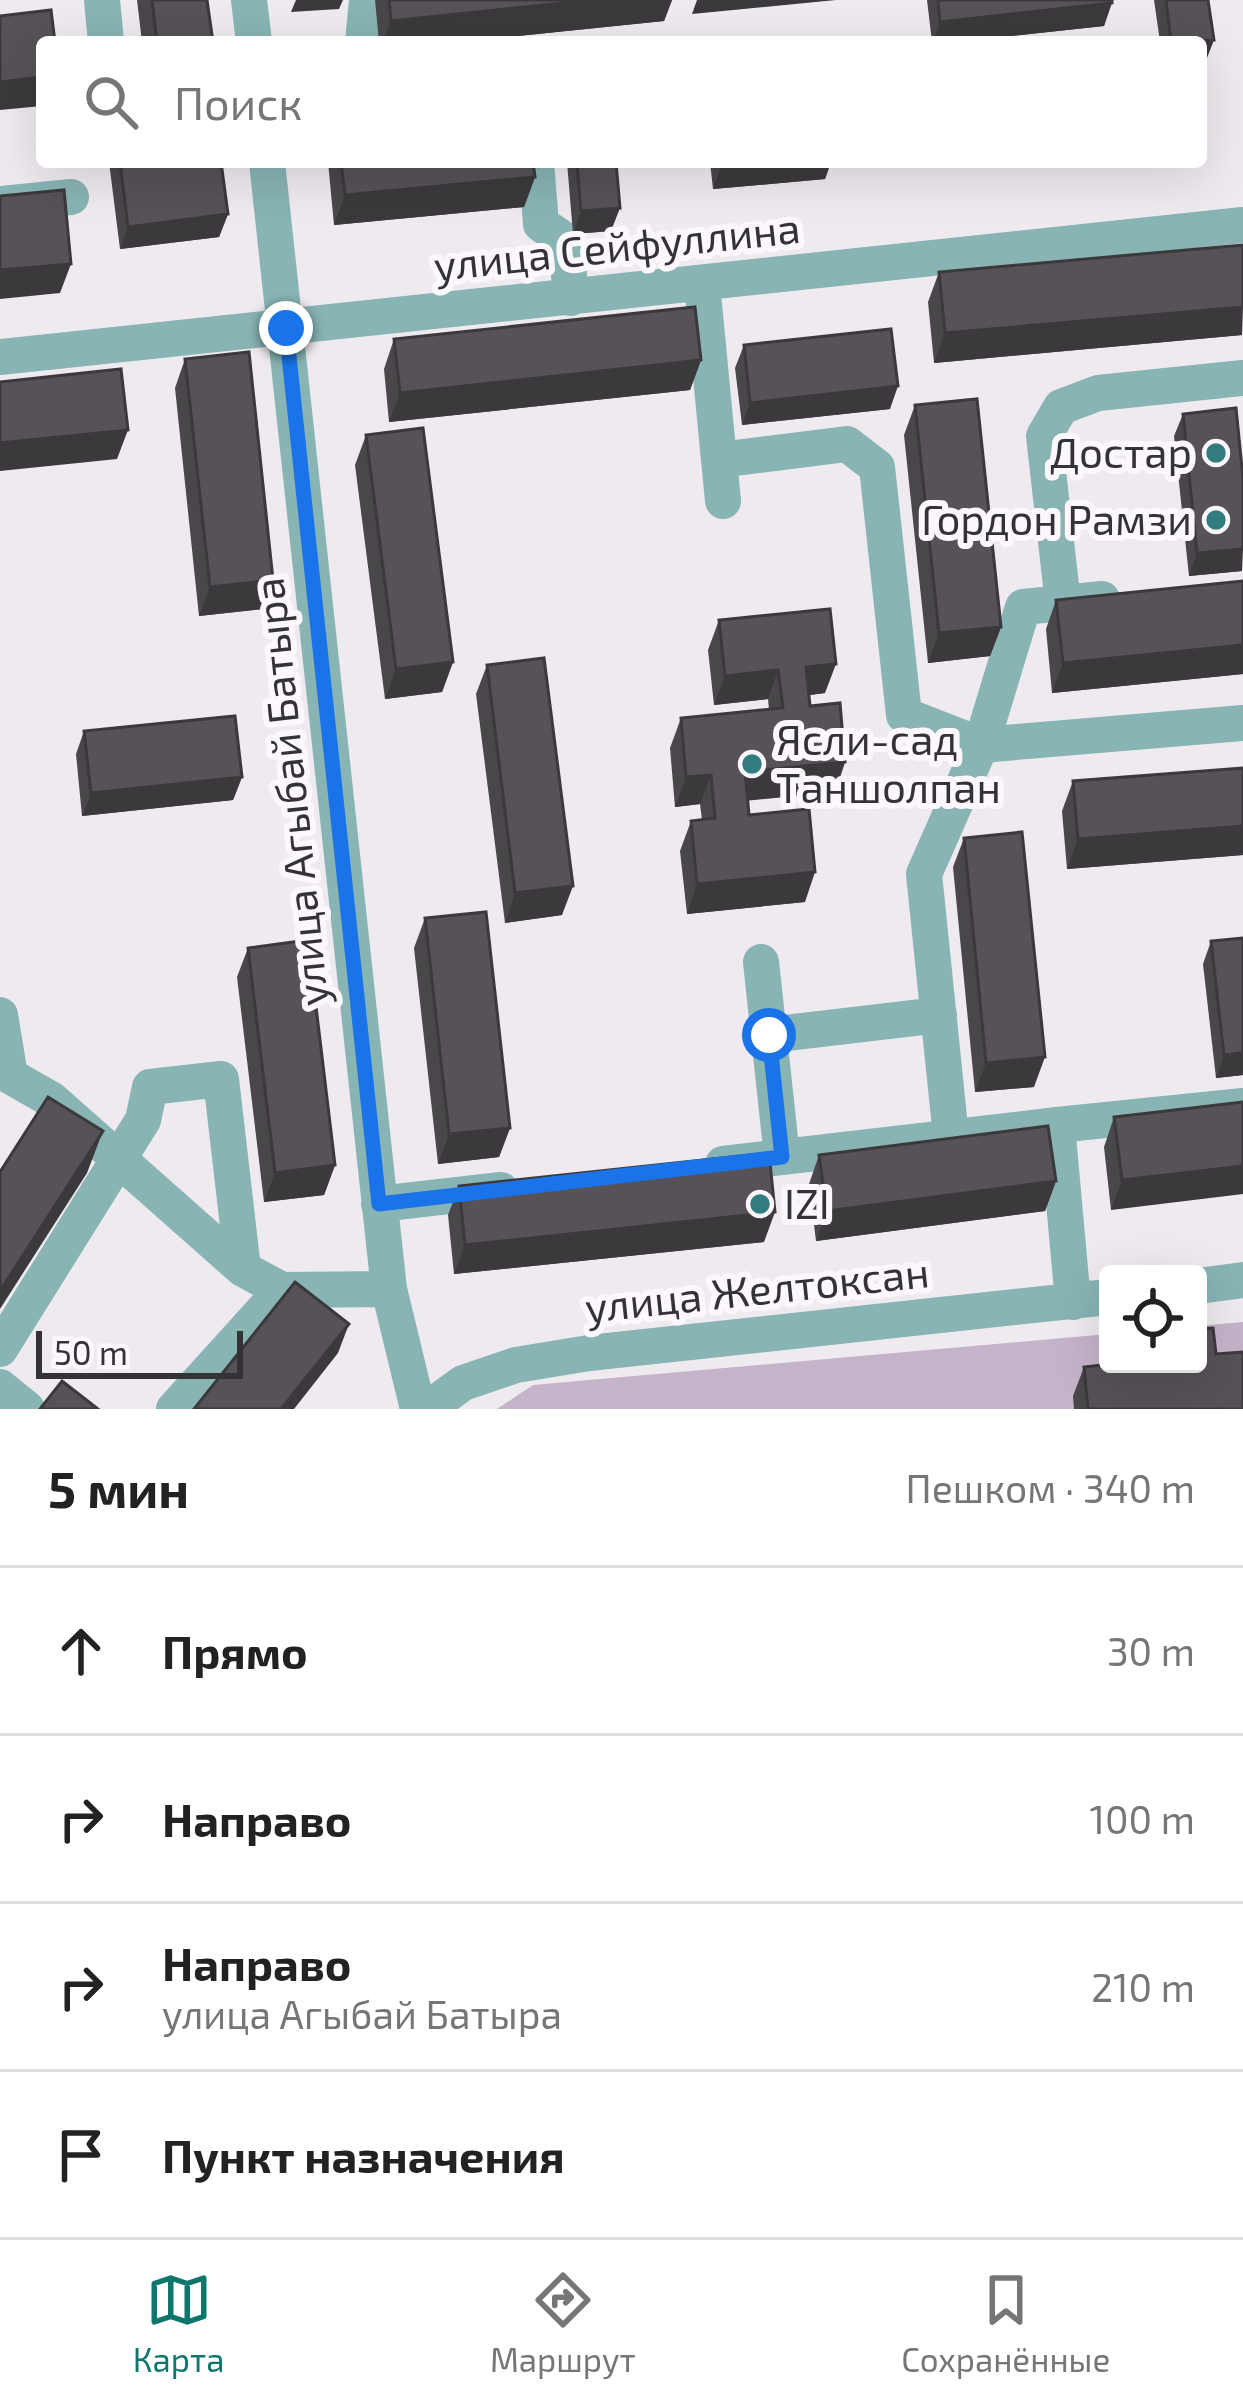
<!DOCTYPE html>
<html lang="ru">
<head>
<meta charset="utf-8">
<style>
  :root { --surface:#fff; --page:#f2f2f2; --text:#222; --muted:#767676; --line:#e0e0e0; --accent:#0f766e }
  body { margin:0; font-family:"Exo 2",sans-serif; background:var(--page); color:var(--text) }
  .controls { position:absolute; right:36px; bottom:36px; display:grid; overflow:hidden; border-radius:12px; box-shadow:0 12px 48px #0002 }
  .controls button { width:108px; height:108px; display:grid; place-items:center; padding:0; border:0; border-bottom:3px solid var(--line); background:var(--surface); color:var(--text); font:60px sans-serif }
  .scale { position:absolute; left:36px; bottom:30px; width:207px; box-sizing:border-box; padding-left:12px; border:6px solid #333234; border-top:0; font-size:33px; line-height:42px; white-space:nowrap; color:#333234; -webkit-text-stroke:9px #fbf7fc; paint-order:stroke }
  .stop { position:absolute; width:36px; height:36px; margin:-27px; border:9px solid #1a73e8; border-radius:50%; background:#fff }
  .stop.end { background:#1a73e8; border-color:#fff; box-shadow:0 3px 12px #0008 }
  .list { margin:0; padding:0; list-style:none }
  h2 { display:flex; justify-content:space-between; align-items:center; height:156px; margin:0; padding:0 48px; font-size:51px }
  h2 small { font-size:39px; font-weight:400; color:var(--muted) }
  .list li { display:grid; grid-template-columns:78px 1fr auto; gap:36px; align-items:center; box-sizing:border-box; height:168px; padding:0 48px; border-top:3px solid var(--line) }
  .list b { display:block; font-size:45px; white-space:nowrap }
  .list p { margin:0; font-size:39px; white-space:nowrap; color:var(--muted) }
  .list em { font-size:39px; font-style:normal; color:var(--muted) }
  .icon { flex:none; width:66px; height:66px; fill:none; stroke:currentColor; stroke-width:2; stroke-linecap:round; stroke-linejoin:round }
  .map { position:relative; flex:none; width:1243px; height:1409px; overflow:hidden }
  .search { position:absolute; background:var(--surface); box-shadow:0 12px 48px #0002; left:36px; right:36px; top:36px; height:132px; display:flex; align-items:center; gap:30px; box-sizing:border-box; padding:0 42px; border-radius:12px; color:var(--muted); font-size:45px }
  .sheet { height:828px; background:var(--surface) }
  nav { display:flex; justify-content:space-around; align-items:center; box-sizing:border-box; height:168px; border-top:3px solid var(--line); background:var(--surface); font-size:33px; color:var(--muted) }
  nav a { display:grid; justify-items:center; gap:6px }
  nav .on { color:var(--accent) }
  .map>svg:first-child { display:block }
  .green { fill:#c5b3ca }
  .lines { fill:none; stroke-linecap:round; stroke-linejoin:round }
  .minor { stroke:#88b4b4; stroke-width:36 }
  .wall { fill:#4a474b }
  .shaded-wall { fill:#3c393d }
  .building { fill:#565257; stroke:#3c393d; stroke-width:3 }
  .route { stroke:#1a73e8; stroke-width:15 }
  .poi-dot { fill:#337c7e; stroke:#fbf7fc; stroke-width:4.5 }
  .labels { text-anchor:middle; stroke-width:12; stroke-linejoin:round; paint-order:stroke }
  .street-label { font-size:42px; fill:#333234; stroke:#fbf7fc }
  .poi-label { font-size:42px; fill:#333234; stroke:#fbf7fc; text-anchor:end }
</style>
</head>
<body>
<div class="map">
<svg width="1243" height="1409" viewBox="0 0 1243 1409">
  <rect width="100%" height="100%" fill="#eeeaef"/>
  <path class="green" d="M1243,1322V1409H497L533,1385L1108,1334V1364H1198V1326Z"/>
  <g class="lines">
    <path class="minor" d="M102,0L106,42
      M249,0L254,42
      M363,42L367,0
      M267,162L389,1289L418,1409
      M536,162L541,224L566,241L571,298
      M0,204L71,197
      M702,284L723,501
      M0,357L1243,225
      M719,460L847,444L877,467L904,715L981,745L1023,607L1102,599
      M1063,603L1044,436L1061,407L1098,393L1243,378
      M761,962L782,1157
      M0,1015L10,1076L52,1100L243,1269
      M769,1035L939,1015
      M1057,1125L1243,1106
      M951,1137L924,874L981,745L1243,723
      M723,1164L1057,1125L1073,1302
      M379,1204L501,1190
      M1198,1286L1243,1280
      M0,1349L143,1120L150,1087L221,1079L243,1269L282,1290L389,1289
      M0,1387L27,1409
      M174,1409L282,1290
      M427,1409L463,1383L516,1365L589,1353L1108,1297"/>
  </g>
  <path class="wall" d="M137,0H207L213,42H142Z
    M375,0H672L664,21L460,42H379Z
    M927,0H1112L1104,26L956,42H932Z
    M1154,0H1208L1205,63L1201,42H1160Z
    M109,162H221L228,214L219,237L120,249Z
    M328,162H533L535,177L524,207L334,225Z
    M567,162H616L611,231L573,234Z
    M710,162H831L825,179L713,189Z
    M939,272L1242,335L934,363L928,302Z
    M394,339L701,360L690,390L389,422L384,369Z
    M744,345L890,409L742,425L735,368Z
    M185,359L273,580L262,609L199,616L175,388Z
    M915,405L1001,627L990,656L928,663L904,435Z
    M1183,414L1242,571L1189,576L1174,436Z
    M366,435L453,662L442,692L385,699L355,465Z
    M1243,581V674L1052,693L1046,629L1056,600Z
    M719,620L825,693L809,695L810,706L845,762L835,792L747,800L749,815L805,902L687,914L680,851L691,821L702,820L700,804L675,807L670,748L681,718L769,710L768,699L714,705L708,650Z
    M487,665L562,915L505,923L476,694Z
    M84,731L242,777L233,800L82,816L76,754Z
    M1243,768V855L1067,869L1062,811L1073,781Z
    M964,838L1034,1087L975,1092L953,867Z
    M425,918L510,1128L499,1157L438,1164L414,948Z
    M1211,941L1243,1075L1216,1078L1203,964Z
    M248,948L335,1165L324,1195L264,1202L237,977Z
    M1243,1102L1111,1210L1104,1147L1114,1117Z
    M819,1155L1056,1181L1045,1211L816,1241L809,1184Z
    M459,1186L764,1242L454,1274L448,1215Z
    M1216,1354L1243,1409H1074L1073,1396L1084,1367Z"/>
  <path class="shaded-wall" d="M296,0H343L339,9L291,12Z
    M591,0H672L664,21L460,42H383L391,21Z
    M697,0H836L692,14Z
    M1112,3L1104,26L956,42H933L940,22Z
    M1214,40L1205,63H1201V42Z
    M42,77V106L0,110V82Z
    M766,162H831L825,179L713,189L721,166Z
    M535,177L524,207L334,225L345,195Z
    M620,208L611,231L573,234L581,211Z
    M228,214L219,237L120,249L128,227Z
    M71,264L60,293L0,299V270Z
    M1243,307L1242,335L934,363L945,333Z
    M701,360L690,390L389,422L400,393Z
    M898,386L890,409L742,425L750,403Z
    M128,430L117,459L0,471V443Z
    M1243,549L1242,571L1189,576L1197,553Z
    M273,580L262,609L199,616L210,587Z
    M1001,627L990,656L928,663L939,633Z
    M1243,645V674L1052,693L1063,663Z
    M453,662L442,692L385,699L396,669Z
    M836,664L825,693L795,697L806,667Z
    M778,670L768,699L714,705L725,676Z
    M845,762L835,792L734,802L745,772Z
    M711,775L700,804L675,807L686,777Z
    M242,777L233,800L82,816L91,793Z
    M1243,826V855L1067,869L1078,839Z
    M815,872L805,902L687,914L697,884Z
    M573,886L562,915L505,923L515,893Z
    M1243,1053V1075L1216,1078L1224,1055Z
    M1045,1057L1034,1087L975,1092L986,1063Z
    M510,1128L499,1157L438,1164L449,1134Z
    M103,1131L87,1173L0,1309V1291Z
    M335,1165L324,1195L264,1202L275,1173Z
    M1243,1166V1194L1111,1210L1122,1180Z
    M1056,1181L1045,1211L816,1241L827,1211Z
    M775,1212L764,1242L454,1274L465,1245Z
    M349,1324L338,1353L294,1409H281Z"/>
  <path class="building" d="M152,0H207L213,42H157Z
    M389,0H591L391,21Z
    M938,0H1112V3L940,22Z
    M1166,0H1208L1214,40L1171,42Z
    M51,10L55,42H42V77L0,82V16Z
    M120,162H221L228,214L128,227Z
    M341,162H533L535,177L345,195Z
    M577,162H616L620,208L581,211Z
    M721,162H766L721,166Z
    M64,190L71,264L0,270V196Z
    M1243,245V307L945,333L939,272Z
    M695,307L701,360L400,393L394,339Z
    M891,329L898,386L750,403L744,345Z
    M249,352L273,580L210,587L185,359Z
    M121,369L128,430L0,443V382Z
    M977,399L1001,627L939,633L915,405Z
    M1236,408L1243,478V549L1197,553L1183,414Z
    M423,428L453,662L396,669L366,435Z
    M1243,581V645L1063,663L1056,600Z
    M830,609L836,664L806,667L810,706L840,703L845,762L745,772L749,815L809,809L815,872L697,884L691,821L715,818L711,775L686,777L681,718L783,708L778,670L725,676L719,620Z
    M544,658L573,886L515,893L487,665Z
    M235,716L242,777L91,793L84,731Z
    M1243,768V826L1078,839L1073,781Z
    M1022,832L1045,1057L986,1063L964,838Z
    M486,912L510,1128L449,1134L425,918Z
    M1243,938V1053L1224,1055L1211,941Z
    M308,940L335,1165L275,1173L248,948Z
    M48,1097L103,1131L0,1291V1172Z
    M1243,1102V1166L1122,1180L1114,1117Z
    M1048,1126L1056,1181L827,1211L819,1155Z
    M769,1153L775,1212L465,1245L459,1186Z
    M295,1282L349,1324L281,1409H194Z
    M1213,1328L1216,1354L1243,1352V1409H1088L1084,1367L1110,1364H1198V1329Z
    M62,1381L98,1409H40Z"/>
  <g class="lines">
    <path class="route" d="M286,328L379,1204L782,1157L769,1035"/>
  </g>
  <g class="poi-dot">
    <circle cx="1216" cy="453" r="12"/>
    <circle cx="1216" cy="520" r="12"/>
    <circle cx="752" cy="764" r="12"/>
    <circle cx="760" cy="1204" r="12"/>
  </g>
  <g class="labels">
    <g class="street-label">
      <text transform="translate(617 247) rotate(-6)" y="15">улица Сейфуллина</text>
      <text transform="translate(291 792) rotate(-96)" y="15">улица Агыбай Батыра</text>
      <text transform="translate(757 1290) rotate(-6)" y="15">улица Желтоксан</text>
    </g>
    <g class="poi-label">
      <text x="1192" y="468">Достар</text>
      <text x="1192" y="535">Гордон Рамзи</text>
      <text x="776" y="755" text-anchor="start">Ясли-сад<tspan x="776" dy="48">Таншолпан</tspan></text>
      <text x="784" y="1219" text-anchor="start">IZI</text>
    </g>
  </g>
</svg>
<div class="controls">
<button><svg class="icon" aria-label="locate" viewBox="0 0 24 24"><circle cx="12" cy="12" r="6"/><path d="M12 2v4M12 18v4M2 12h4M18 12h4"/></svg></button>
</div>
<div class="scale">50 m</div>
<div class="stop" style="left:769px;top:1035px"></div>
<div class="stop end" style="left:286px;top:328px"></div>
<div class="search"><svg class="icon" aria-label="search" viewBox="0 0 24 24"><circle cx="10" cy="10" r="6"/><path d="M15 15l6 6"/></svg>Поиск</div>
</div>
<section class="sheet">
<h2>5 мин<small>Пешком · 340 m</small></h2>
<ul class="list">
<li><svg class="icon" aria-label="ahead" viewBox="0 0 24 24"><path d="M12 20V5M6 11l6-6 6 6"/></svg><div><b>Прямо</b></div><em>30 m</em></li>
<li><svg class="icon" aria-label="right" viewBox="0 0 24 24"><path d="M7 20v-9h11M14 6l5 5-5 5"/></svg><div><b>Направо</b></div><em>100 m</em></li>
<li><svg class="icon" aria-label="right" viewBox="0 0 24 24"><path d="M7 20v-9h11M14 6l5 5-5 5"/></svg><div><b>Направо</b><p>улица Агыбай Батыра</p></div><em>210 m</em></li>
<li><svg class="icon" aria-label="arrive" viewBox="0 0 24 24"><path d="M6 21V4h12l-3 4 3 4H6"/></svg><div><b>Пункт назначения</b></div></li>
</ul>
</section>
<nav>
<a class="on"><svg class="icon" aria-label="map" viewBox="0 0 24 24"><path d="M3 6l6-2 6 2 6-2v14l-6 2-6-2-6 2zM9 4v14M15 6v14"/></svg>Карта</a>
<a><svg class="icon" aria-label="directions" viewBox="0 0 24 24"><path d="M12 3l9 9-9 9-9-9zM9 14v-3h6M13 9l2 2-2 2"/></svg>Маршрут</a>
<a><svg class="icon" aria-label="saved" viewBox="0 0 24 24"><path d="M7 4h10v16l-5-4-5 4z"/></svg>Сохранённые</a>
</nav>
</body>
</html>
